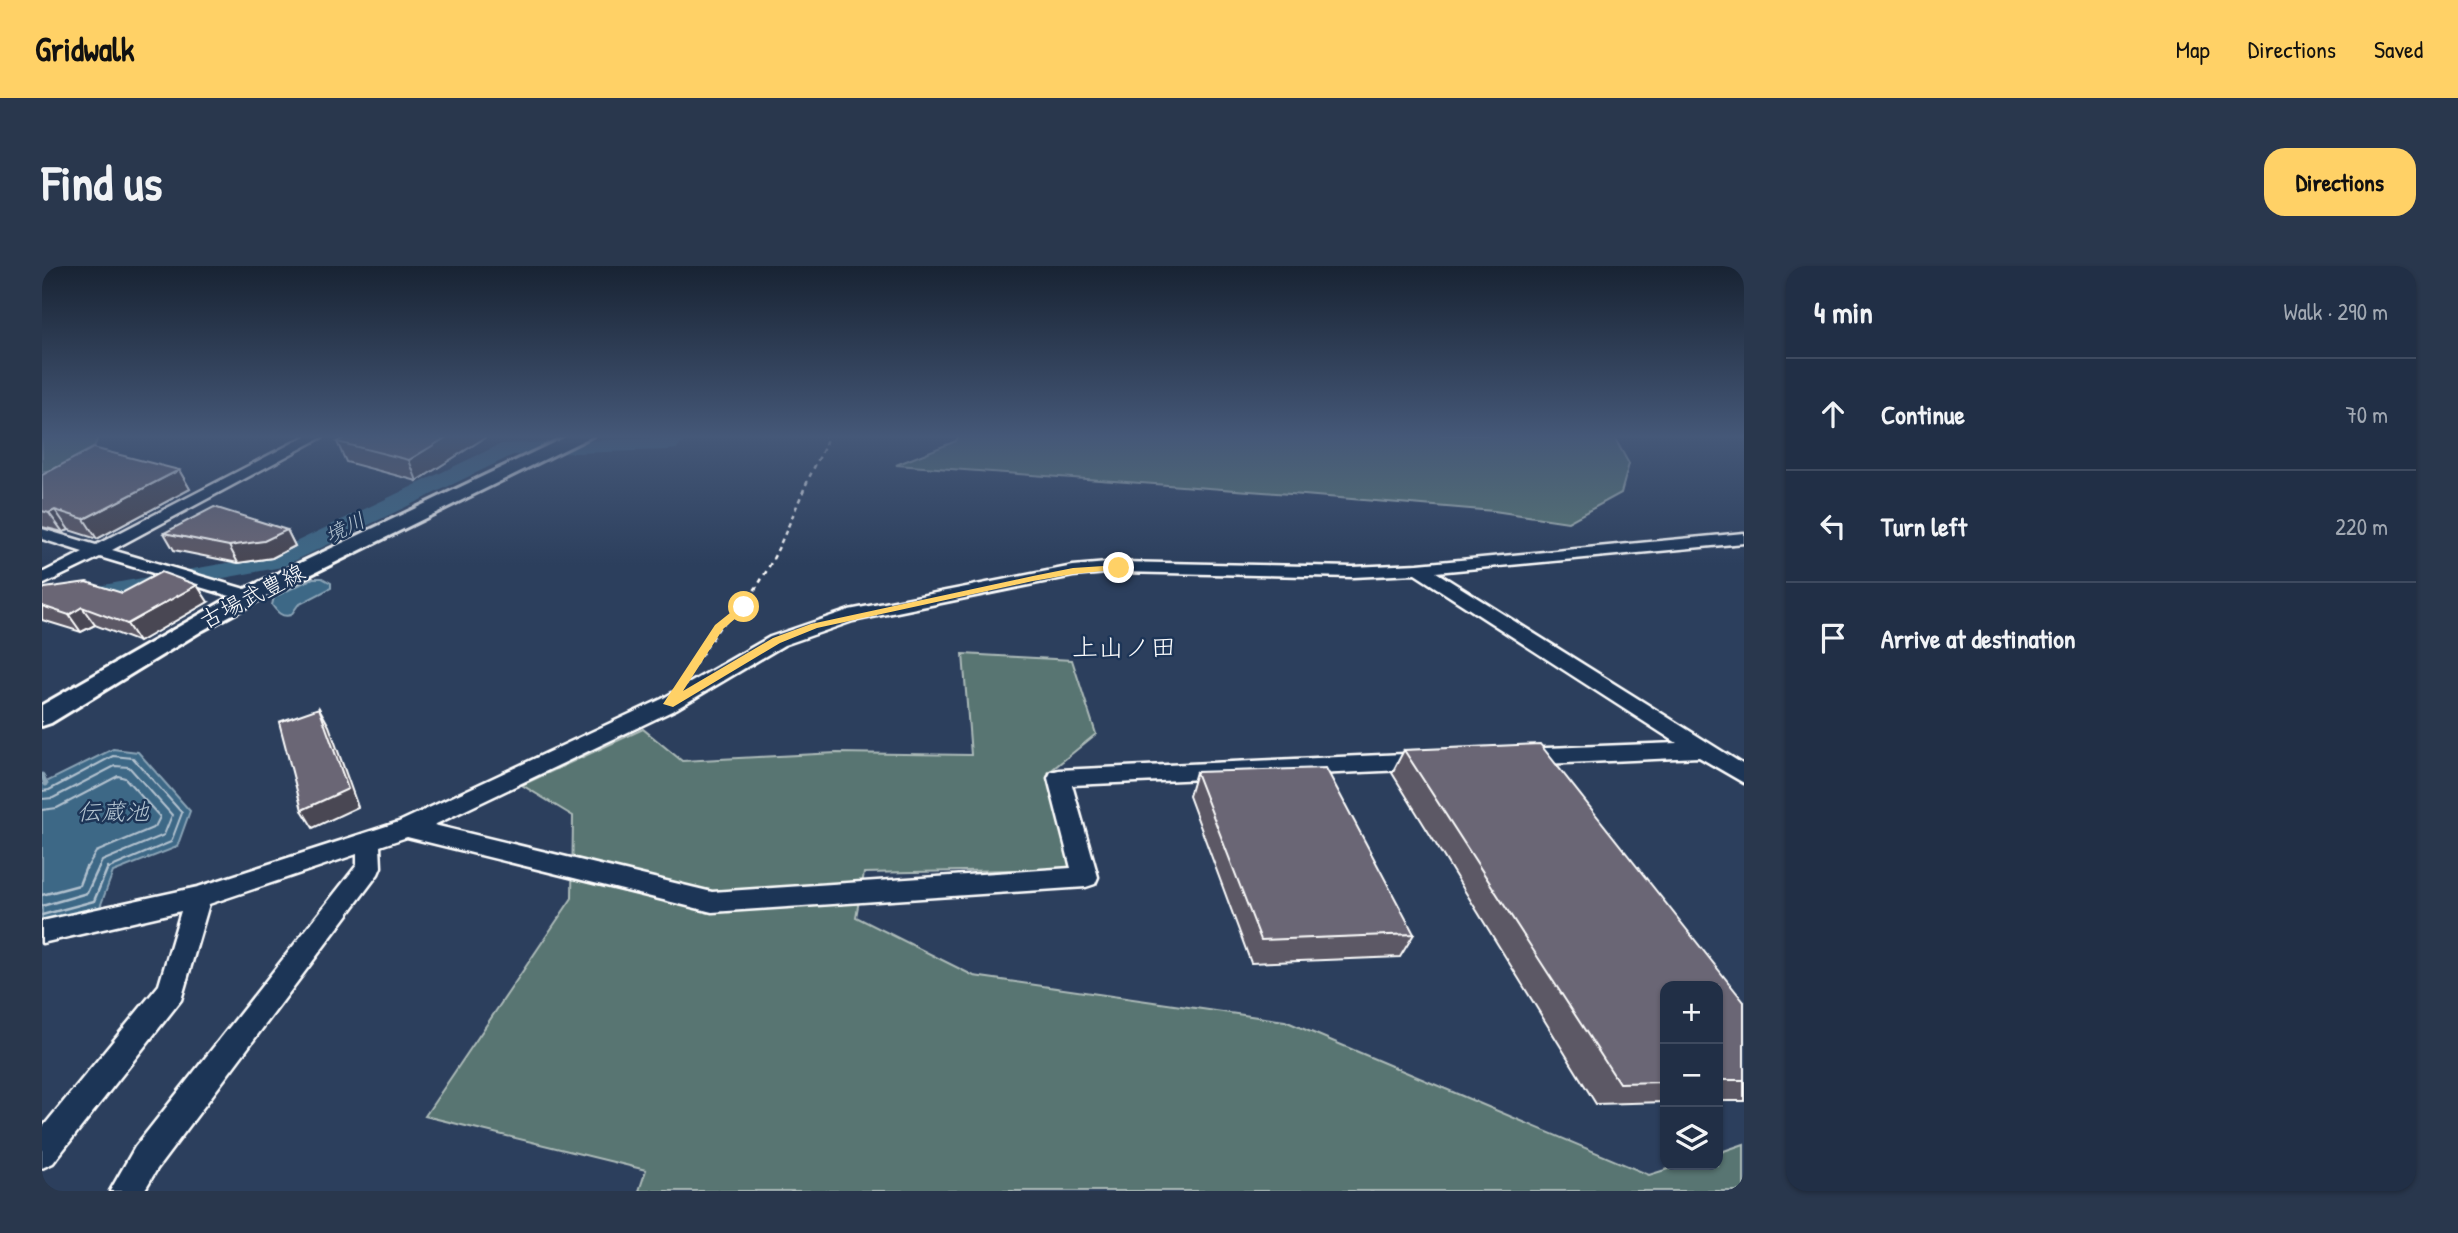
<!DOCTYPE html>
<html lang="en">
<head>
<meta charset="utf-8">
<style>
  :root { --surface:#212f46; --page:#29374d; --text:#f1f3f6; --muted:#a2a9b3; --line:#3e4a5f; --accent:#ffd166 }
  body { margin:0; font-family:"Patrick Hand","Klee One",sans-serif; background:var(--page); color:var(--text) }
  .controls { position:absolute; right:21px; bottom:21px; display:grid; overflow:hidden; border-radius:14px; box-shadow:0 2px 5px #0004 }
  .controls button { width:63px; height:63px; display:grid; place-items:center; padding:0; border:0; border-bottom:2px solid var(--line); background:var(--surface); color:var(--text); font:35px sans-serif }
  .stop { position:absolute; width:21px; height:21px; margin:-16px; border:5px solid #ffd166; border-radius:50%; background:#fff }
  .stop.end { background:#ffd166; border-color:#fff; box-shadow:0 2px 7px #0008 }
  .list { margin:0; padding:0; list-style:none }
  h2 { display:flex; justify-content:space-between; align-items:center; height:91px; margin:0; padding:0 28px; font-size:30px }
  h2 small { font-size:23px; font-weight:400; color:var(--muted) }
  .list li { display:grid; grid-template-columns:46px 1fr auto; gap:21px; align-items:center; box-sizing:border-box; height:112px; padding:0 28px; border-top:2px solid var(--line) }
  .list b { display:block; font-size:26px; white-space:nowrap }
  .list em { font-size:23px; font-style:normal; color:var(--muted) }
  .icon { flex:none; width:38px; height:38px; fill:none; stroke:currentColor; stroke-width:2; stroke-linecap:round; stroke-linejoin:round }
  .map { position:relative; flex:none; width:1702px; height:925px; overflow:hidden; border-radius:21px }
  header { display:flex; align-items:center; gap:42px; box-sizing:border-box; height:98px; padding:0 35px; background:var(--accent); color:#111 }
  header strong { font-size:33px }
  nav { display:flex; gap:38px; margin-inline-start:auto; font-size:24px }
  .intro { display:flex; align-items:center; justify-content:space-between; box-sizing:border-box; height:168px; padding:0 42px }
  h1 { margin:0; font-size:49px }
  .button { padding:18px 32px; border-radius:21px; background:var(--accent); color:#111; font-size:24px; font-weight:700 }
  main { display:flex; gap:42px; padding:0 42px }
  aside { flex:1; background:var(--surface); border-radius:21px; box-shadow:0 2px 5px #0004 }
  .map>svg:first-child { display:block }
  .green { fill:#587572; stroke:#acbab8; stroke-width:2 }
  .water { fill:#3e6786; stroke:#8ba4b6; stroke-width:2 }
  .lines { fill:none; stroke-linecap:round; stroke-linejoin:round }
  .shore-far1 { stroke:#b2c2cf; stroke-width:2 }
  .shore { stroke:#b2c2cf; stroke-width:2.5 }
  .stream { stroke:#8ba4b6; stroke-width:5 }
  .river { fill:#3e6786; fill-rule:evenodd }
  .minor-casing { stroke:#fff; stroke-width:5 }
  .major-casing { stroke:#fff; stroke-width:6 }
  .path-far1 { stroke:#fff; stroke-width:2.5; stroke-dasharray:4.5 4.5; stroke-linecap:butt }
  .path { stroke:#fff; stroke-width:3.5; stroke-dasharray:5 5; stroke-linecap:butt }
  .minor { fill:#1d3557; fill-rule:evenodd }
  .major { fill:#1d3557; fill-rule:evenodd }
  .wall { fill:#5b5865; stroke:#fff; stroke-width:2 }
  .shaded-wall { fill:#4a4752; stroke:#fff; stroke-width:2 }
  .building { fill:#6a6675; stroke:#fff; stroke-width:2 }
  .route { fill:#ffd166 }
  .labels { text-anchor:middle; stroke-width:5; stroke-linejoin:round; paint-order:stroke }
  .far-water-label { font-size:21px; font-style:italic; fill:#b2c2cf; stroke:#1d3557 }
  .street-label { font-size:23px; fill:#fff; stroke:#1d3557 }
  .water-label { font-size:24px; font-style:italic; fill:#b2c2cf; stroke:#1d3557 }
  .quarter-label { font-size:26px; fill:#fff; stroke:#1d3557 }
</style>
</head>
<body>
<header>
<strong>Gridwalk</strong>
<nav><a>Map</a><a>Directions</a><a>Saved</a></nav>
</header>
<div class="intro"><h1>Find us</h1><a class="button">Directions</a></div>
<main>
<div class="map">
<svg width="1702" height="925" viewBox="0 0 1702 925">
  <rect width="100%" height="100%" fill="#2c3f5d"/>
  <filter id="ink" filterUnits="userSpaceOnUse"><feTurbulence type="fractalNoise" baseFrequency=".0143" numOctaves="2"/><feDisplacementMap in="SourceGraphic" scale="14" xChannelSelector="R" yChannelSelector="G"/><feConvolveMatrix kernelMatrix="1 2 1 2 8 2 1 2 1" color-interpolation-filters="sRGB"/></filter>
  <g filter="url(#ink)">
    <path class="green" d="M0,169H57L46,196L0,206Z
      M917,169H1571L1587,198L1579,227L1526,256L1452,245L1262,229L854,199L914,175Z
      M921,388L1030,394L1054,468L1006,507L1028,603L822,607L814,651L932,710L1243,755L1607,909L1639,899H1676V887L1702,878V925H597L604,904L383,850L530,632L531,550L480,519L601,463L640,495L795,487L929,489Z"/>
    <path class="water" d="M271,312H280L289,317V322L256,339L249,349C240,352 235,346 230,339L232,331Z
      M71,483L96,486L148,545L135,581L71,606L58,641L0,656V518Z"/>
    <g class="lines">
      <path class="shore-far1" d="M0,525L7,524L71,490L91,492L140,547L129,576L65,603
        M0,533L11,532L73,500L87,501L130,549L122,569L60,595L56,603
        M0,544L15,542L76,510L83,512L118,551L113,561L54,586L44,603"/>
      <path class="shore" d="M0,629L37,619L44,601
        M0,640L45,627L57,601
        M0,649L52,635L66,601"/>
      <path class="stream" d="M0,509L4,518"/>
      <path class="river" d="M625,169H650L634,183L626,184L471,189L240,301L0,346V330L224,290L459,178L621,172Z"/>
      <g class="minor-casing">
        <path id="minor" d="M266,169H284L70,284L213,326L216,330L213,334H201L58,291L0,319V307L41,286L0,273V263L54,279Z
          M1702,267V277L1394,306L1702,499V517L1657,491L1479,499L1471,496L1468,491L1471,486L1479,483L1635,477L1373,308L1311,311L1077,306L1031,310L811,355L742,379L634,443L392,559L670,626L1029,602L1006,512L1009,506L1017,504L1384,487L1392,490L1395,495L1392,500L1384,503L1030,519L1056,611L1053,618L1044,621L670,646L365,571L338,580L339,601L336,608L115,903L102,925H68L93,881L315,599V588L167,638L139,734L11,897L0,902V862L117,719L139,645L0,677V655L156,621L357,556L620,433L728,371L807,344L1031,300L1077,296L1311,301L1376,298Z"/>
      </g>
      <g class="major-casing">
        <path id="major" d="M528,169H552L215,335L161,364L9,457L0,460V439L199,325Z"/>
      </g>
      <path class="path-far1" d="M682,357C726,322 744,262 767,212C773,198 781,187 785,172L782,169"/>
      <path class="path" d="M647,407L677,361L684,355"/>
      <use href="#minor" class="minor"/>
      <use href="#major" class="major"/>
    </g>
    <path class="wall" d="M307,169H447L375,215L304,196L295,176Z
      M137,204L148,223L55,273L27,264L21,266L0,261V209Z
      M245,264L253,280L230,292L196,297L132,284L122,267Z
      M0,324L80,327L166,336L97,376L53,359L39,366L0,354Z
      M1362,484L1702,736V835H1676V720H1623V836L1554,838L1350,507Z
      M1154,506L1372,668L1358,691L1209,697L1147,530Z"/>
    <path class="shaded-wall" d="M408,169H447L375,215L367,194Z
      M137,204L148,223L55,273L42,253Z
      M13,244L27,264L21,266L7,247Z
      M245,264L253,280L230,292L196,297L187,280Z
      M155,319L166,336L97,376L85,358Z
      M40,341L53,359L39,366L27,349Z
      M277,442L287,460L316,541L271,562L260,544Z"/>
    <path class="building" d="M307,169H408L367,194L295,176Z
      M51,182L137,204L42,253L13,244L7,247L0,245V209Z
      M172,241L245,264L222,275L187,280L122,267Z
      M119,306L155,319L85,358L40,341L27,349L0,340V324L3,322L45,316L80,327Z
      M277,442L306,523L260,544L237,456Z
      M1498,478L1702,736V814H1676V720H1623V816L1577,817L1362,484Z
      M1284,502L1372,668L1219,674L1154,506Z"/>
  </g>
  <linearGradient id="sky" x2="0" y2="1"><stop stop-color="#182333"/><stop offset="0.57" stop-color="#455878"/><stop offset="1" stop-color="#455878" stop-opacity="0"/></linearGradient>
  <rect width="1702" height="299" fill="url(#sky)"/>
  <path class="route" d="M1077,299L1080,300V303L1031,308L991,315L775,362L738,377L631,441L621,438L673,359L698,339L707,341L681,363L641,425L731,372L769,358L991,310L1031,302Z"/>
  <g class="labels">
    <g class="far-water-label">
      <text transform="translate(303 262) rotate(-26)" y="7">境川</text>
    </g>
    <g class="street-label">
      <text transform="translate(210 330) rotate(-27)" y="8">古場武豊線</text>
    </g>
    <g class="water-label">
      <text x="71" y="554">伝蔵池</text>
    </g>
    <g class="quarter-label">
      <text x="1082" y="390">上山ノ田</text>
    </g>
  </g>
</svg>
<div class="controls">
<button>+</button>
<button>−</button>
<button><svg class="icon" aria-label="layers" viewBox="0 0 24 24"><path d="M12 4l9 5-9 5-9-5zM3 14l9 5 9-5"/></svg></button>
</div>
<div class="stop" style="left:702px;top:341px"></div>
<div class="stop end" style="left:1077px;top:302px"></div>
</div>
<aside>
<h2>4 min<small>Walk · 290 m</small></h2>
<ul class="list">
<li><svg class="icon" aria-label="ahead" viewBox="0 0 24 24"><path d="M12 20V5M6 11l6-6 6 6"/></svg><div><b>Continue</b></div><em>70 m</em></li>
<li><svg class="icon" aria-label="left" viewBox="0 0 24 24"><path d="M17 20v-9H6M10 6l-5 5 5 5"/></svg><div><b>Turn left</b></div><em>220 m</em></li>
<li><svg class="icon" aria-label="arrive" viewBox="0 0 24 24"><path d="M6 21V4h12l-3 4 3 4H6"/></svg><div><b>Arrive at destination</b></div></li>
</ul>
</aside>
</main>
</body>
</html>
